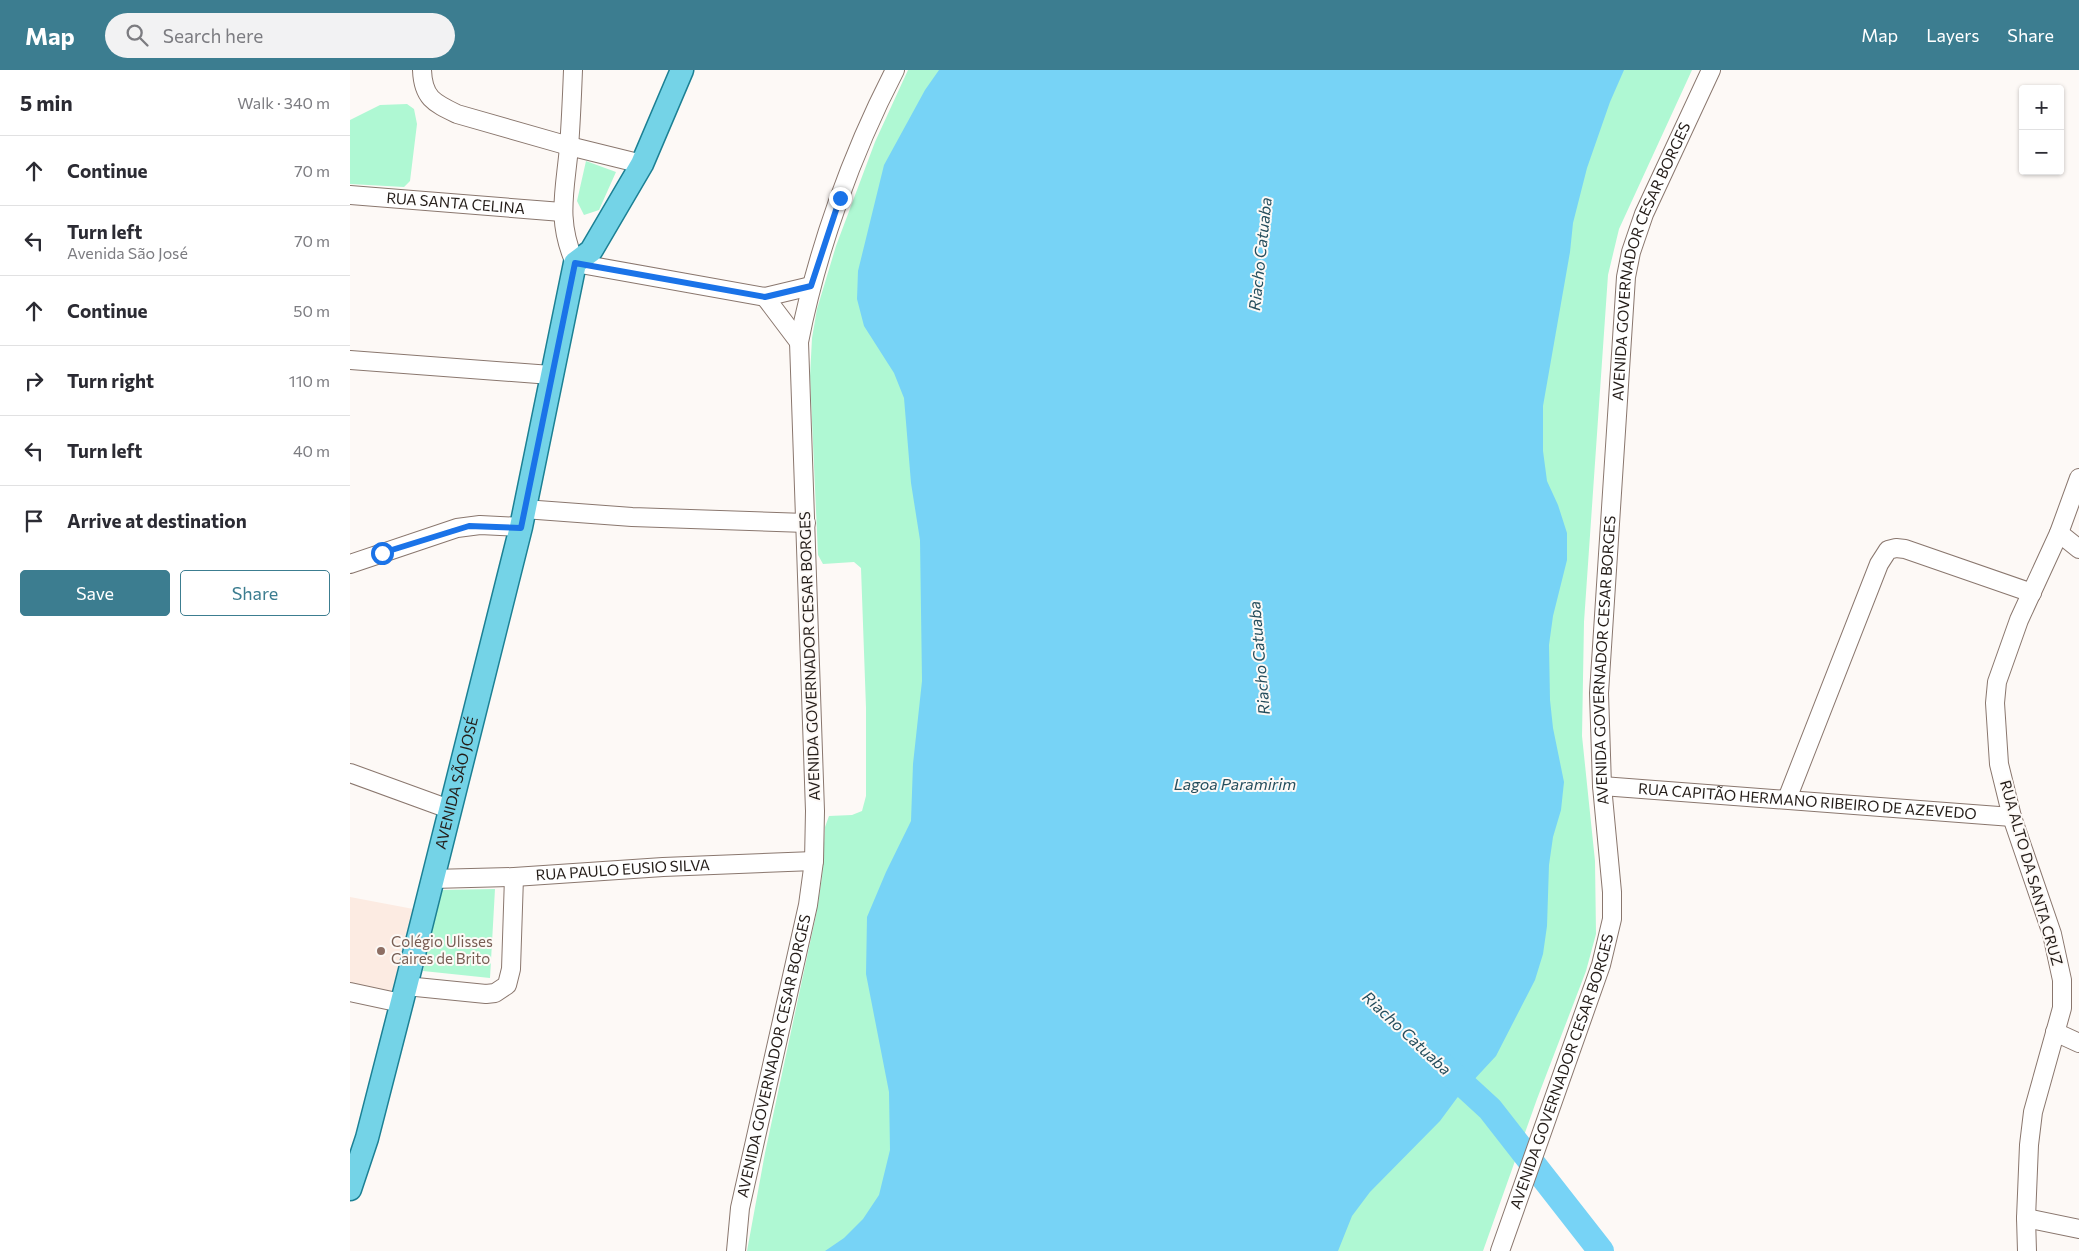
<!DOCTYPE html>
<html lang="en">
<head>
<meta charset="utf-8">
<style>
  :root { --surface:#fff; --page:#f2f2f3; --text:#2b2b33; --muted:#7c7c81; --line:#e1e1e2; --accent:#3c7d90 }
  body { margin:0; font-family:Commissioner,sans-serif; background:var(--page); color:var(--text) }
  .controls { position:absolute; right:15px; top:15px; display:grid; overflow:hidden; border-radius:5px; box-shadow:0 1px 4px #0004 }
  .controls button { width:45px; height:45px; display:grid; place-items:center; padding:0; border:0; border-bottom:1px solid var(--line); background:var(--surface); color:var(--text); font:25px sans-serif }
  .stop { position:absolute; width:15px; height:15px; margin:-11px; border:4px solid #1a73e8; border-radius:50%; background:#fff }
  .stop.end { background:#1a73e8; border-color:#fff; box-shadow:0 1px 5px #0008 }
  .list { margin:0; padding:0; list-style:none }
  h2 { display:flex; justify-content:space-between; align-items:center; height:65px; margin:0; padding:0 20px; font-size:21px }
  h2 small { font-size:16px; font-weight:400; color:var(--muted) }
  .list li { display:grid; grid-template-columns:32px 1fr auto; gap:15px; align-items:center; box-sizing:border-box; height:70px; padding:0 20px; border-top:1px solid var(--line) }
  .list b { display:block; font-size:19px; white-space:nowrap }
  .list p { margin:0; font-size:16px; white-space:nowrap; color:var(--muted) }
  .list em { font-size:16px; font-style:normal; color:var(--muted) }
  .actions { display:flex; gap:10px; padding:15px 20px }
  .actions a { flex:1; padding:11px 0; border:1px solid var(--accent); border-radius:5px; text-align:center; font-size:18px; color:var(--accent) }
  .actions .main { background:var(--accent); color:#fff }
  .icon { flex:none; width:28px; height:28px; fill:none; stroke:currentColor; stroke-width:2; stroke-linecap:round; stroke-linejoin:round }
  .map { position:relative; flex:none; width:1729px; height:1181px; overflow:hidden }
  header { display:flex; align-items:center; gap:30px; box-sizing:border-box; height:70px; padding:0 25px; background:var(--accent); color:#fff }
  header strong { font-size:24px }
  nav { display:flex; gap:28px; margin-inline-start:auto; font-size:18px }
  .search { width:350px; height:45px; background:var(--page); display:flex; align-items:center; gap:12px; box-sizing:border-box; padding:0 18px; border-radius:28px; color:var(--muted); font-size:19px }
  main { display:flex }
  aside { flex:1; background:var(--surface) }
  .map>svg:first-child { display:block }
  .built { fill:#fcebe2 }
  .green { fill:#aff8d3 }
  .water { fill:#77d3f6 }
  .lines { fill:none; stroke-linecap:round; stroke-linejoin:round }
  .river { stroke:#77d3f6; stroke-width:26 }
  .minor-casing { stroke:#8a776e; stroke-width:20 }
  .major-casing { stroke:#1c8094; stroke-width:25 }
  .minor { stroke:#fff; stroke-width:18 }
  .major { stroke:#74d3e7; stroke-width:22 }
  .route { stroke:#1a73e8; stroke-width:6 }
  .education-dot { fill:#8d6e63; stroke:#fdf9f6; stroke-width:2 }
  .labels { text-anchor:middle; stroke-width:4; stroke-linejoin:round; paint-order:stroke }
  .street-label { font-size:15px; fill:#241d19; stroke:#fdf9f6 }
  .education-label { font-size:15px; fill:#785e54; stroke:#fdf9f6; text-anchor:start }
  .water-label { font-size:16px; font-style:italic; fill:#254e5d; stroke:#fdf9f6 }
</style>
</head>
<body>
<header>
<strong>Map</strong>
<div class="search"><svg class="icon" aria-label="search" viewBox="0 0 24 24"><circle cx="10" cy="10" r="6"/><path d="M15 15l6 6"/></svg>Search here</div>
<nav><a>Map</a><a>Layers</a><a>Share</a></nav>
</header>
<main>
<aside>
<h2>5 min<small>Walk · 340 m</small></h2>
<ul class="list">
<li><svg class="icon" aria-label="ahead" viewBox="0 0 24 24"><path d="M12 20V5M6 11l6-6 6 6"/></svg><div><b>Continue</b></div><em>70 m</em></li>
<li><svg class="icon" aria-label="left" viewBox="0 0 24 24"><path d="M17 20v-9H6M10 6l-5 5 5 5"/></svg><div><b>Turn left</b><p>Avenida São José</p></div><em>70 m</em></li>
<li><svg class="icon" aria-label="ahead" viewBox="0 0 24 24"><path d="M12 20V5M6 11l6-6 6 6"/></svg><div><b>Continue</b></div><em>50 m</em></li>
<li><svg class="icon" aria-label="right" viewBox="0 0 24 24"><path d="M7 20v-9h11M14 6l5 5-5 5"/></svg><div><b>Turn right</b></div><em>110 m</em></li>
<li><svg class="icon" aria-label="left" viewBox="0 0 24 24"><path d="M17 20v-9H6M10 6l-5 5 5 5"/></svg><div><b>Turn left</b></div><em>40 m</em></li>
<li><svg class="icon" aria-label="arrive" viewBox="0 0 24 24"><path d="M6 21V4h12l-3 4 3 4H6"/></svg><div><b>Arrive at destination</b></div></li>
</ul>
<div class="actions"><a class="main">Save</a><a>Share</a></div>
</aside>
<div class="map">
<svg width="1729" height="1181" viewBox="0 0 1729 1181">
  <rect width="100%" height="100%" fill="#fdf9f6"/>
  <path class="built" d="M0,827L74,841L47,932L0,921Z"/>
  <path class="green" d="M558,0H1342L1269,159L1258,205L1234,552L1232,666L1245,791L1246,864L1236,901L1187,1029L1133,1181H397L415,1083L466,845L472,807L475,757L479,746L502,745L512,741L516,726V638L511,498L504,492L473,494L468,485L460,306L462,268L467,239L486,176L525,72Z
    M57,34L64,39L67,54L60,111L54,117L0,114V50L30,35Z
    M236,91L266,102L249,140L234,145L227,131Z
    M145,819L140,908L73,901L90,820Z"/>
  <path class="water" d="M589,0H1274L1260,32L1237,98L1223,153L1220,182L1193,336V381L1197,411L1208,435L1217,463V490L1203,546L1199,575L1200,630L1203,658L1214,712L1211,740L1203,767L1199,795L1197,856L1193,884L1185,910L1146,986L1107,1028L1090,1051L1020,1122L1002,1146L988,1181H475L494,1168L513,1149L529,1125L540,1080L539,1022L516,904L517,847L536,802L561,751L563,694L572,611L570,470L561,413L554,328L544,303L514,256L507,229L508,201L534,95L575,20Z"/>
  <g class="lines">
    <path class="river" d="M1091,994L1140,1039L1251,1181"/>
    <g class="minor-casing">
      <g id="minor">
        <path d="M72,0C73,28 84,33 107,44L219,76L292,94"/>
        <path d="M223,0C222,26 221,51 219,77C215,122 206,150 225,193L415,227L461,216"/>
        <path id="s1" d="M0,125L212,142"/>
        <path d="M415,227L449,272"/>
        <path d="M0,290L201,305"/>
        <path d="M174,439L282,447L456,453"/>
        <path d="M1709,463L1729,479"/>
        <path d="M0,494L107,458L130,455L171,457"/>
        <path d="M0,703L99,739"/>
        <path id="s2" d="M1252,716L1662,747"/>
        <path d="M1437,729L1529,494L1538,480L1546,478L1555,479L1682,523"/>
        <path id="s3" d="M82,809L164,807L313,797L464,791"/>
        <path d="M56,916L136,924L145,923L157,915L161,899L164,807"/>
        <path d="M0,922L51,933"/>
        <path d="M1705,962L1729,973"/>
        <path d="M1676,1148L1729,1159"/>
        <path id="s4" d="M386,1181L390,1138L458,835L464,791L465,741L449,272C467,180 502,83 545,0"/>
        <path id="s5" d="M1150,1181L1251,895L1262,849V822L1252,716L1249,623L1276,207L1281,182L1294,144L1361,0"/>
        <path d="M1677,1181L1676,1148L1679,1075L1683,1042L1712,938V910L1702,864L1662,747L1649,694L1645,633L1647,612L1669,550L1709,463L1729,408"/>
      </g>
    </g>
    <g class="major-casing">
      <g id="major">
        <path id="s6" d="M0,1119L17,1068L56,916L171,457L225,193L241,181L292,94L332,0"/>
      </g>
    </g>
    <use href="#minor" class="minor"/>
    <use href="#major" class="major"/>
  </g>
  <g class="lines">
    <path class="route" d="M32,483L119,456L171,458L225,193L415,227L461,216L490,128"/>
  </g>
  <circle class="education-dot" cx="31" cy="881" r="5"/>
  <g class="labels">
    <g class="street-label">
      <text dy="5" stroke="none"><textPath href="#s1" startOffset="106">RUA SANTA CELINA</textPath></text>
      <text dy="5" stroke="none"><textPath href="#s5" startOffset="1015">AVENIDA GOVERNADOR CESAR BORGES</textPath></text>
      <text transform="translate(460 586) rotate(-92)" y="5">AVENIDA GOVERNADOR CESAR BORGES</text>
      <text dy="5" stroke="none"><textPath href="#s5" startOffset="610">AVENIDA GOVERNADOR CESAR BORGES</textPath></text>
      <text dy="5" stroke="none"><textPath href="#s6" startOffset="420">AVENIDA SÃO JOSÉ</textPath></text>
      <text dy="5" stroke="none"><textPath href="#s2" startOffset="206">RUA CAPITÃO HERMANO RIBEIRO DE AZEVEDO</textPath></text>
      <text dy="5" stroke="none"><textPath href="#s3" startOffset="191">RUA PAULO EUSIO SILVA</textPath></text>
      <text transform="translate(1681 803) rotate(74)" y="5">RUA ALTO DA SANTA CRUZ</text>
      <text dy="5" stroke="none"><textPath href="#s4" startOffset="199">AVENIDA GOVERNADOR CESAR BORGES</textPath></text>
      <text dy="5" stroke="none"><textPath href="#s5" startOffset="190">AVENIDA GOVERNADOR CESAR BORGES</textPath></text>
    </g>
    <g class="education-label">
      <text x="41" y="877">Colégio Ulisses<tspan x="41" dy="17">Caires de Brito</tspan></text>
    </g>
    <g class="water-label">
      <text transform="translate(910 184) rotate(-84)" y="6">Riacho Catuaba</text>
      <text transform="translate(909 588) rotate(-95)" y="6">Riacho Catuaba</text>
      <text x="885" y="720">Lagoa Paramirim</text>
      <text transform="translate(1057 963) rotate(43)" y="6">Riacho Catuaba</text>
    </g>
  </g>
</svg>
<div class="controls">
<button>+</button>
<button>−</button>
</div>
<div class="stop" style="left:32px;top:483px"></div>
<div class="stop end" style="left:490px;top:128px"></div>
</div>
</main>
</body>
</html>
